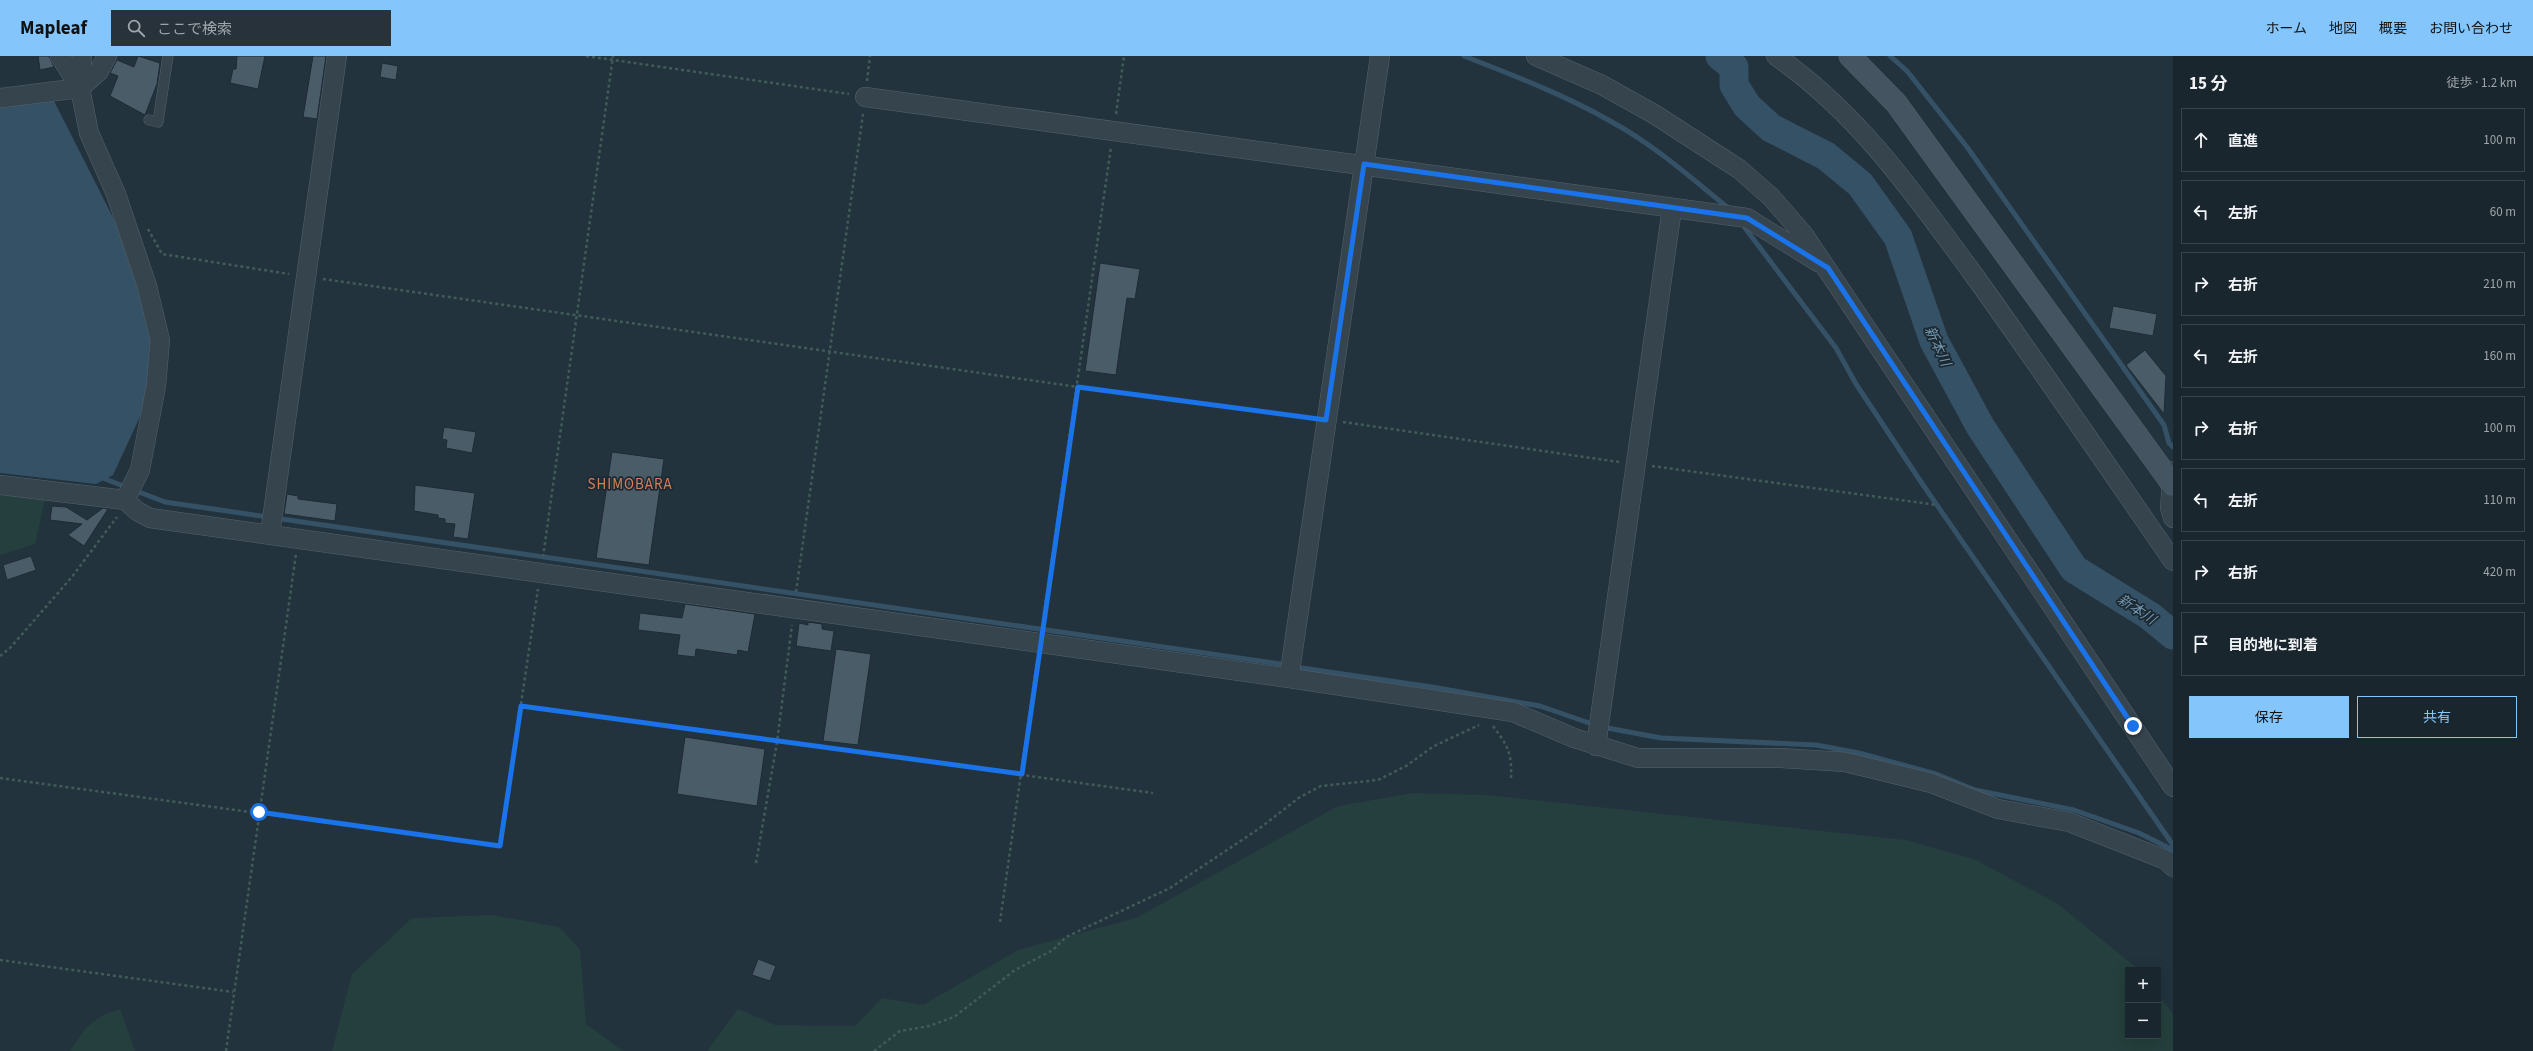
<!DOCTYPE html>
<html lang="ja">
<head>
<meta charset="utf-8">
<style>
  :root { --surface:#1a262e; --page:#27323a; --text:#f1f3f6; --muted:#9fa5aa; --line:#38434a; --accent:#84c6fc }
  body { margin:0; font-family:"Source Sans 3","Noto Sans JP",sans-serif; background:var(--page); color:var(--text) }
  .controls { position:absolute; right:12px; bottom:12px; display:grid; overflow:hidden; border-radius:0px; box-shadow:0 4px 16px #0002 }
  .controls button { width:36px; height:36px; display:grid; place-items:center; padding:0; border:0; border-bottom:1px solid var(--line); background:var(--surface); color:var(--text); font:20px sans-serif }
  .stop { position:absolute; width:12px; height:12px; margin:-9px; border:3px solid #1a73e8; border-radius:50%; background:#fff }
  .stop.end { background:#1a73e8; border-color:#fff; box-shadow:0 1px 4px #0008 }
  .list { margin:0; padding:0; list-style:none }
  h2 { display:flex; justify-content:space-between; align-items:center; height:52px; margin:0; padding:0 16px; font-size:17px }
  h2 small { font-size:13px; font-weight:400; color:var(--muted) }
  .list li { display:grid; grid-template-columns:26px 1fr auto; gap:12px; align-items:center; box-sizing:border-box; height:64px; margin:0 8px 8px; padding:0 8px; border:1px solid var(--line); border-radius:0px }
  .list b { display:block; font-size:15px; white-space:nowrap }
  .list em { font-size:13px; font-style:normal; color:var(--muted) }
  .actions { display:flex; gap:8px; padding:12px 16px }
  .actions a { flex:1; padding:9px 0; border:1px solid var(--accent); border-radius:0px; text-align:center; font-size:14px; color:var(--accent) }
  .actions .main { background:var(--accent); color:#111 }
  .icon { flex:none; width:22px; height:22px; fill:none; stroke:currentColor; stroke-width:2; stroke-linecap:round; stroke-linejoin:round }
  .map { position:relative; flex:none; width:2173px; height:995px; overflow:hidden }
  header { display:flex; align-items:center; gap:24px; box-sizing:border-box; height:56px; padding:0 20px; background:var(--accent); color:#111 }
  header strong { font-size:19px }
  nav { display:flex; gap:22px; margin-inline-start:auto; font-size:14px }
  .search { width:280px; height:36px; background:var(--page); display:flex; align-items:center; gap:10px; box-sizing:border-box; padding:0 14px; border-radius:0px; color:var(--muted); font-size:15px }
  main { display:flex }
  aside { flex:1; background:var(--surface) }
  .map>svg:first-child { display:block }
  .green { fill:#243f3d }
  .water { fill:#355165 }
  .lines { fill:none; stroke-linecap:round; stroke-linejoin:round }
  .stream { stroke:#355165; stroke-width:5 }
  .river { stroke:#355165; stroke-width:29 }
  .building { fill:#4b5c69; stroke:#1e2b35 }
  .lane-casing { stroke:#55626c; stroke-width:11 }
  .street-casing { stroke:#55626c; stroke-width:20 }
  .secondary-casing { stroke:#55626c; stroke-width:23 }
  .path { stroke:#425b59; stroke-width:2.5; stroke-dasharray:3 3; stroke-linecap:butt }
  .lane { stroke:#36444e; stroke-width:10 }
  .street { stroke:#36444e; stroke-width:19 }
  .secondary { stroke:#445461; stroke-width:22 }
  .route { stroke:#1a73e8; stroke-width:5 }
  .labels { text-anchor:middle; stroke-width:3.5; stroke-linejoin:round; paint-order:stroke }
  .water-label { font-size:14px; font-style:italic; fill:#7196ad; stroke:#1c2932 }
  .quarter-label { font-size:15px; letter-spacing:1px; fill:#d97e5d; stroke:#1c2932 }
</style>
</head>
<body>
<header>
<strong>Mapleaf</strong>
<div class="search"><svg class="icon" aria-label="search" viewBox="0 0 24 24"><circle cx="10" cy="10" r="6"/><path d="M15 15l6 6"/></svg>ここで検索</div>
<nav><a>ホーム</a><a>地図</a><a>概要</a><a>お問い合わせ</a></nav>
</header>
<main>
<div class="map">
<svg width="2173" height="995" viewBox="0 0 2173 995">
  <rect width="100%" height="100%" fill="#22333e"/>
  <path class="green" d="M0,438L45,443L35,488L0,499Z
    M1413,737L1487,739L1906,784L1974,803L2058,848L2138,913L2128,914V980H2158V938L2173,958V995H707L738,953L775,969L855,970L882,942L923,949L1018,894L1136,862L1338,750Z
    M492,859L559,871L580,893L586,968L623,995H332L352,918L412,862Z
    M120,953L135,995H70C86,971 91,962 120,953Z"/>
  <path class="water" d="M52,41L132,199L154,286L143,354L113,419L96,428L0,417V49Z"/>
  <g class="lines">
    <path class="stream" d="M1464,0C1515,20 1565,39 1612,66C1654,89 1690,121 1727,151
      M1890,0L1907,15L1967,91L2164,369L2169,387L2173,391
      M1745,172L1836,292L1856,328L1923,429L2173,789
      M100,421L165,446L1287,609
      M1295,611L1432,631L1540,650L1595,669
      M1602,671L1661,682L1816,689L1859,697L1936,718L1975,734L2074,754L2139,777L2173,794"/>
    <path class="river" d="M1720,0L1734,11V29L1747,50L1771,72L1826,100L1860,128L1898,181L1934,285L1980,370L2074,513L2150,560L2173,579"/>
  </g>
  <path class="building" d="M38,0H49L54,11L40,14Z
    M138,0L160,7L157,28L145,59L110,40L118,20L110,17L117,4L134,11Z
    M237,0H265L258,33L230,27L233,13H236Z
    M313,0H326L317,63L303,61Z
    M382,7L398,10L396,24L380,21Z
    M1100,207L1140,213L1135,243L1127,242L1116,319L1085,315Z
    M2113,250L2157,258L2153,280L2109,272Z
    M2145,294L2166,320L2164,358L2126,309Z
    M444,371L476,376L472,397L446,392L447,384L442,383Z
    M612,396L664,403L649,509L596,502Z
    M415,429L475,437L468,483L453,481L455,468L445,467V463L438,462V459L414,455Z
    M287,438L298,440V443L337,448L335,465L284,458Z
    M52,450L66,451L87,464L103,452L108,453L84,490L68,479L82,468L50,464Z
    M31,500L36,514L7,524L3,509Z
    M685,548L755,558L748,596L738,594L737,599L696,593L695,601L677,599L680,579L638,574L640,557L682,562Z
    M808,566L822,568V573L834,575L831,595L796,590L799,567L808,569Z
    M836,593L871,598L858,689L823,685Z
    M685,681L765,693L757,750L677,738Z
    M758,903L776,910L770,925L752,919Z"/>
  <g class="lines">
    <g class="lane-casing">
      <path id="lane" d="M149,64L158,66L168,0"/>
    </g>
    <g class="street-casing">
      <path id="street" d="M60,0L80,32
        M82,0L80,32L89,77L116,138L147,230L160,284L156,330L140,414L125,444
        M1536,0L1602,29L1654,58L1739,113L1771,141L1804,179L2173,731
        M1776,0C1858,57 1913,136 1971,215C2040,311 2106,408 2173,505
        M865,41L1747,162L1818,206
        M0,42L80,32L99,15L107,0
        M2173,415L2170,452L2173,462
        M0,429L125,444L137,455L150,462L1289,622L1513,656L1574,682L1638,702H1781L1845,706L1931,727L1998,753L2069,766L2166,804L2173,811
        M270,478L337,0
        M1289,622L1380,0
        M1596,690L1672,152"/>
    </g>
    <g class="secondary-casing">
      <path id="secondary" d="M1850,0L1896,47L2173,429"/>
    </g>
    <path class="path" d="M586,0L849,38
      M867,25L870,0
      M1116,58L1124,0
      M148,173L162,198L289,218
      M323,223L1078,331L1311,362
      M1343,366L1619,406
      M1652,410L1937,449
      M543,501L613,0
      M796,536L863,58
      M1042,571L1111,91
      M0,600L10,592L71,522L117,461
      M521,650L1153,737
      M1493,670C1508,690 1512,697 1511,722
      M0,722L500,790L538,533
      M756,807L777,686L792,569
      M1000,866L1037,604
      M0,904L233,936
      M226,995L296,498
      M874,995L900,975L929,970L954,961L1015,914L1053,894L1066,881L1170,832L1260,772L1300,741L1321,730L1378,724L1406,710L1434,690L1479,669"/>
    <use href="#lane" class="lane"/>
    <use href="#street" class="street"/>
    <use href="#secondary" class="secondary"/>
  </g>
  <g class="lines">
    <path class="route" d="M259,756L500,790L521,650L1022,718L1078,331L1326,364L1364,108L1747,162L1828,212L2133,670"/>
  </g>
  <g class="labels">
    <g class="water-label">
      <text transform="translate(1938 290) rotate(65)" y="5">新本川</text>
      <text transform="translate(2137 553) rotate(34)" y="5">新本川</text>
    </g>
    <g class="quarter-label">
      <text x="630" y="433">SHIMOBARA</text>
    </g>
  </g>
</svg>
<div class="controls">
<button>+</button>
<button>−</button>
</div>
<div class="stop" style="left:259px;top:756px"></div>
<div class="stop end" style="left:2133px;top:670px"></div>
</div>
<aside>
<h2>15 分<small>徒歩 · 1.2 km</small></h2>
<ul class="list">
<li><svg class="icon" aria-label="ahead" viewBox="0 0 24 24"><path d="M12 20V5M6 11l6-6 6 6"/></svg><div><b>直進</b></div><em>100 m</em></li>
<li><svg class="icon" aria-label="left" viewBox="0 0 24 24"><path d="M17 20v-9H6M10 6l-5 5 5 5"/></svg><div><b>左折</b></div><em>60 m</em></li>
<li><svg class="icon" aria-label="right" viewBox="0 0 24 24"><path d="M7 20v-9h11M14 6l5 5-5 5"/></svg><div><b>右折</b></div><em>210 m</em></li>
<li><svg class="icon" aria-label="left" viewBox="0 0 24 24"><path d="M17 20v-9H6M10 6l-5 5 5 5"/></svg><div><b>左折</b></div><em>160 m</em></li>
<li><svg class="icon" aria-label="right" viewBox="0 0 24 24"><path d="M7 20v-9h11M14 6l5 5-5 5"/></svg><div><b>右折</b></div><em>100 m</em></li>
<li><svg class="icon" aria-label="left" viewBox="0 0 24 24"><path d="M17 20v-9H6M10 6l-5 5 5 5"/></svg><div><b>左折</b></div><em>110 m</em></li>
<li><svg class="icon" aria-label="right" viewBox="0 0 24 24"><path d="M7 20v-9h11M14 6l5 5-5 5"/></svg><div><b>右折</b></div><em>420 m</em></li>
<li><svg class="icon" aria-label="arrive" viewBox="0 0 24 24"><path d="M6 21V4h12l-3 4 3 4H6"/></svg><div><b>目的地に到着</b></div></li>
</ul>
<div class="actions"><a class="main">保存</a><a>共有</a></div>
</aside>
</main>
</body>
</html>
